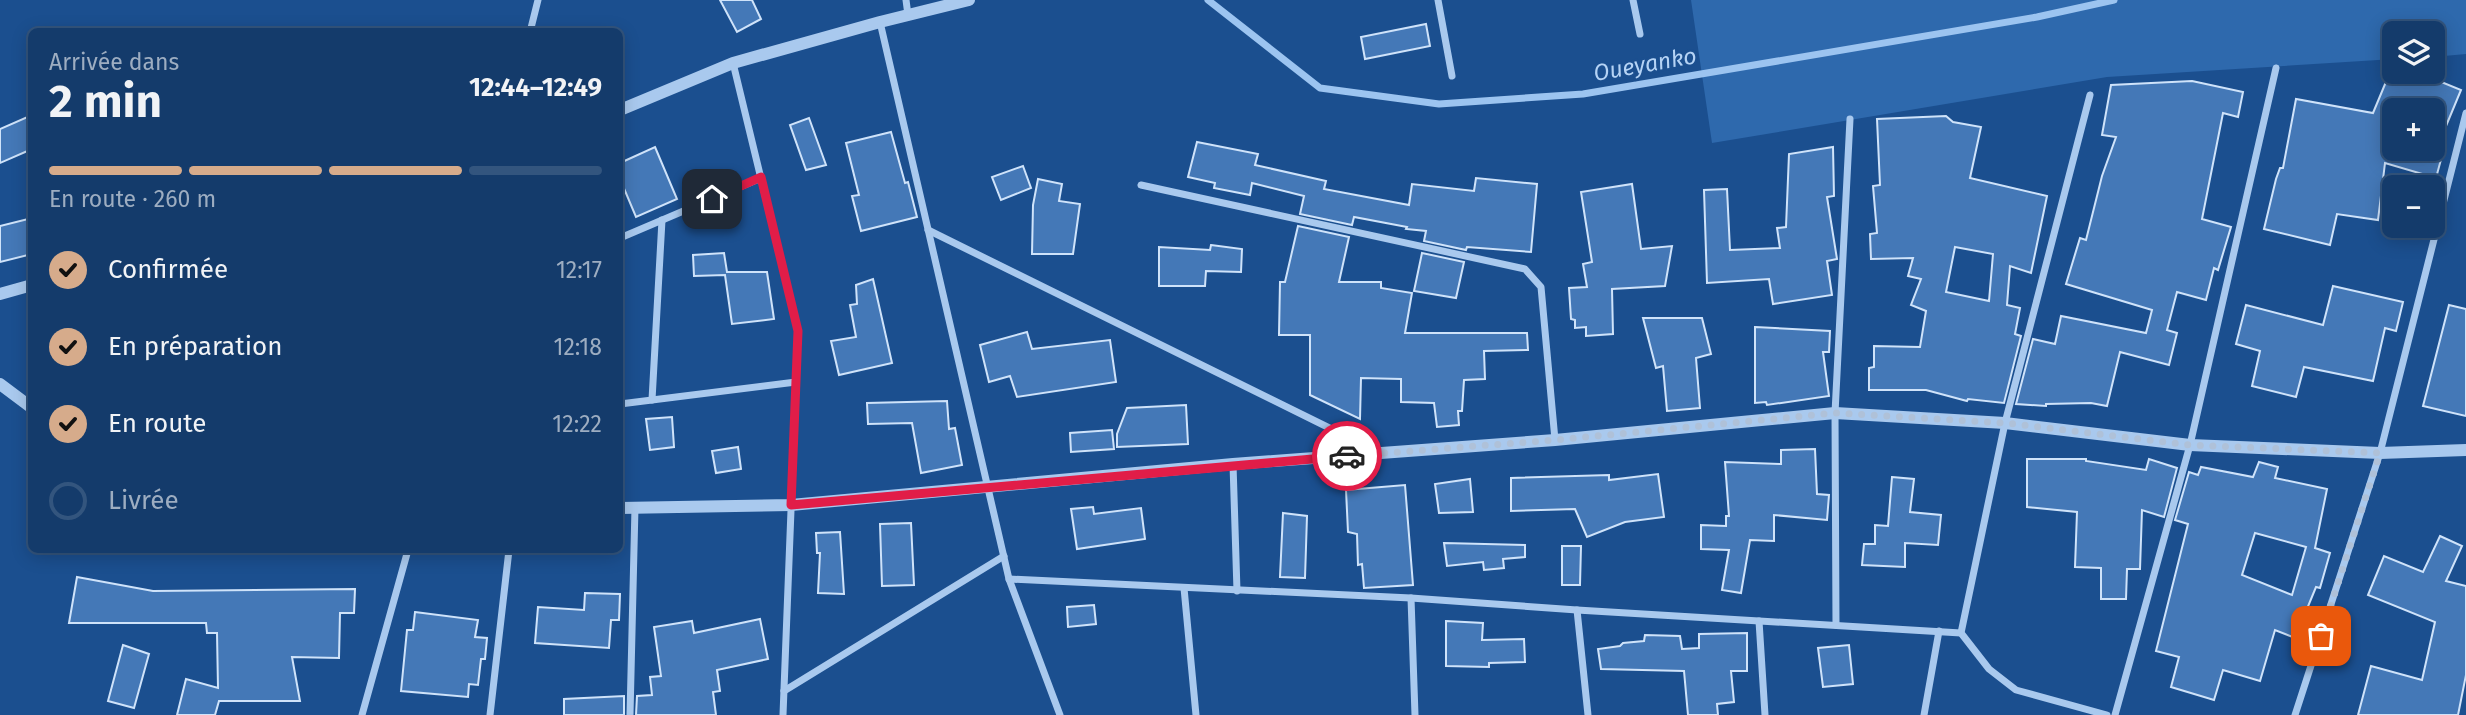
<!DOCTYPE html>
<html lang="fr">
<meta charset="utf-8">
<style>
:root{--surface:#143b6b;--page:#1d4271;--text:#f1f3f6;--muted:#9dadc1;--line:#33557e;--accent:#d6ab8b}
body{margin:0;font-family:"Fira Sans",sans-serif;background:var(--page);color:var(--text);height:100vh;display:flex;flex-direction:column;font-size:26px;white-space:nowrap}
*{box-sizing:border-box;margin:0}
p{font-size:23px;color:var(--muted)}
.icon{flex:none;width:38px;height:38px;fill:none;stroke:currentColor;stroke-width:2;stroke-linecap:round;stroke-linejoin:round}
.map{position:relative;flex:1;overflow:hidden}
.panel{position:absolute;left:28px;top:28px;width:595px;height:525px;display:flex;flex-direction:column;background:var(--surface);border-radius:10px;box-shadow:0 4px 18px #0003,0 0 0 2px var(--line)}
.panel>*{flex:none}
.controls{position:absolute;left:2382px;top:21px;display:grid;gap:14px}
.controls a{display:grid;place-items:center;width:63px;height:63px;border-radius:10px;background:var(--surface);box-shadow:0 4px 18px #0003,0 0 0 2px var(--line);font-size:35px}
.pin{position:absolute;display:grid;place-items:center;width:60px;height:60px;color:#fff;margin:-30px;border-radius:14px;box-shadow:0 4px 10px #0006}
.courier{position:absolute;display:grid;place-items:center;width:70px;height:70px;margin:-35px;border:5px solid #e11d48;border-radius:50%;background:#fff;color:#222;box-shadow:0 2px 9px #0007}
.overview em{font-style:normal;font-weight:700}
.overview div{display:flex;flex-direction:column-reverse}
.overview{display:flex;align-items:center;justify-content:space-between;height:119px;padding:0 21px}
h1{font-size:46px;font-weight:700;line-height:52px}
.bar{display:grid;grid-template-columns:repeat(4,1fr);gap:10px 7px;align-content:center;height:84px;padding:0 21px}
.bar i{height:9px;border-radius:5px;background:var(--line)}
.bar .active{background:var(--accent)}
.bar p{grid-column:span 4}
ol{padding:0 21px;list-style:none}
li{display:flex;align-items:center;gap:21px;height:77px}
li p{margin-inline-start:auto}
li .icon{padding:7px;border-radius:50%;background:var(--accent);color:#111;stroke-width:4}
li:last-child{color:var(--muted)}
li i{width:38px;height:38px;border:4px solid var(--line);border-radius:50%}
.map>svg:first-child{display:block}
.green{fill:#2e69ad}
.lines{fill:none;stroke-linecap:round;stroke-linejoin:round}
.stream{stroke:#9cc4f0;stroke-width:7}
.building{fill:#4478b7;stroke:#cfe3fa;stroke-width:2;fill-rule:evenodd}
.minor{stroke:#a9c9ee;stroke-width:7}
.tertiary{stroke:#a9c9ee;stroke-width:12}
.done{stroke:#afc1d8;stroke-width:7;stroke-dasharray:0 12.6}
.route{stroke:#e11d48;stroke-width:9}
.labels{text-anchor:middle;stroke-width:5;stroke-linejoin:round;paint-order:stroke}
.water-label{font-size:23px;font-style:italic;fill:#b5d3f5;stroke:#1b4f8f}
</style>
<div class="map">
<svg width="2466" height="715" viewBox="0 0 2466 715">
<rect width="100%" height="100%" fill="#1b4f8f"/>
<path class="green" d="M1691,0H2466V54L2433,57L2432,33H2394V59L2107,77L1712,143Z"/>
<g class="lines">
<path class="stream" d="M1208,0L1320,88L1439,104L1583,94L2037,17L2114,0"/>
</g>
<g class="building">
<path d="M720,0H752L761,19L737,32Z"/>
<path d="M1426,24L1430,46L1365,59L1361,37Z"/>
<path d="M2393,65L2394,72H2417L2461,90L2436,150L2443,152L2436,178L2385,163L2378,220L2337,214L2330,245L2264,229L2276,179L2280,168H2283L2296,99L2373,113ZM2394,110H2432V149H2394Z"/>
<path d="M2192,81L2243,92L2238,117L2223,113L2202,219L2231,227L2218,270L2214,268L2206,300L2177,292L2167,330L2177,333L2169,365L2120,352L2107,406L2091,403L2046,404V406L2016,404L2033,339L2055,344L2061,316L2146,333L2152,310L2066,284L2080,238L2086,240L2102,176L2116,137L2102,135L2111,85Z"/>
<path d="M32,115V149L0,163V129Z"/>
<path d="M1946,116L1953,122L1981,127L1970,178L2047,196L2031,273L2010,266L2007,305L2020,308L2015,334L2021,336L2004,403L1968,399L1967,401L1926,390H1869V368L1874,367V346L1920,347L1926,311L1911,305L1921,279L1908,276L1913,258L1871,259L1870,234L1877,233L1873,186L1880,185L1877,119ZM1955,247L1993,254L1989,301L1946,292Z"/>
<path d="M809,118L826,165L806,170L790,125Z"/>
<path d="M891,132L905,183L908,182L917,217L861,231L852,196L859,195L846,143Z"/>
<path d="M1197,142L1258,154L1255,165L1326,181L1324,189L1409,205L1412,184L1474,191L1476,178L1537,184L1531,252L1467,247L1466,250L1424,241L1426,231L1406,229L1407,227L1354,217L1352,225L1300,214L1304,196L1252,183L1250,195L1214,188L1215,183L1188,177Z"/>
<path d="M655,147L677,199L636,217L620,179V163Z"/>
<path d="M1833,147L1834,196L1827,197L1837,259L1827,261L1832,295L1773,304L1769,279L1707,283L1704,190L1727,189L1730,250L1780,248L1777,228L1786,227L1789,154Z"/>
<path d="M1023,166L1031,188L1001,200L992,177Z"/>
<path d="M1038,179L1062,184L1059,201L1080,204L1073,254H1032L1033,205Z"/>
<path d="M1632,184L1641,249L1672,246L1665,286L1612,289L1613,334L1586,336V327L1575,328V320L1571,319L1569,288L1587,287L1583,264L1592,262L1581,192Z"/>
<path d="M32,218V254L0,262V226Z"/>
<path d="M1298,226L1349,237L1339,282H1381V288L1412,293L1405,333H1527L1528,350L1484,351L1485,379L1464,380L1462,411H1458L1459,425L1437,427L1434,403L1401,402V379L1361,378L1360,419L1310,395V335H1279L1280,282H1285Z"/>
<path d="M1211,245L1242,249L1241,272L1206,271L1205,286H1159V247L1210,250Z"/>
<path d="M724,253L727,272H767L774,319L732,324L725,275L694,276L693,255Z"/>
<path d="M1422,253L1464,262L1456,298L1414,291Z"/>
<path d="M873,279L892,363L839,375L831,341L856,337L850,305L857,304L856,285Z"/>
<path d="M2333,286L2403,302L2396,331L2385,328L2373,381L2304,367L2296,397L2252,386L2260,351L2236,344L2246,305L2323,325Z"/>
<path d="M2449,305L2466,309V416L2423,406Z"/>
<path d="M1643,318H1702L1711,354L1696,358L1700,408L1667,411L1663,366L1656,368Z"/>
<path d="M1755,327L1830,331L1829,352H1823L1829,396L1767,405L1766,402L1755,403Z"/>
<path d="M1027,332L1032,349L1110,340L1116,382L1017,397L1010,376L989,382L980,345Z"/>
<path d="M947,401L949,429L955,428L962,465L921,473L912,423L868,424L867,403Z"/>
<path d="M1186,405L1188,444L1117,447V434L1127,408Z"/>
<path d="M672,417L674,447L650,450L646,419Z"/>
<path d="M1112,430L1114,449L1071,452L1070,433Z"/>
<path d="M738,447L741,469L716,473L712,451Z"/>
<path d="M1815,449L1817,494L1829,495L1827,520L1774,515V541L1750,540L1741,593L1722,590L1729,550L1701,549V525L1726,526V516H1729L1725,462L1781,464V450Z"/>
<path d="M2027,459H2086V461L2146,470L2149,459L2177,468L2164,517L2142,510L2140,569H2127L2126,599H2101V568L2075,567L2077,512L2027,507Z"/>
<path d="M2259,462L2278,467L2275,478L2327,489L2315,548L2330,553L2320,588L2316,587L2295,638L2275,630L2260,681L2223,670L2214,700L2171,687L2179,657L2156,651L2188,524L2175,520L2189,472L2198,475L2201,467L2253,477ZM2255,533L2306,547L2292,595L2242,575Z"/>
<path d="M1658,474L1664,517L1625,522L1587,537L1575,509L1511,511V478L1609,475V480Z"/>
<path d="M1892,477L1914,479L1910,512L1941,515L1938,545L1905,543V567L1862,565L1864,544H1875V525L1888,526Z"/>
<path d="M1470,479L1473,512L1439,513L1435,484Z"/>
<path d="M1405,485L1413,585L1364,588L1362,564L1358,565L1357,534L1348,532L1346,490Z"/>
<path d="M1093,507L1094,514L1141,508L1145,539L1077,549L1071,509Z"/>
<path d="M1283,513L1307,516L1305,578L1280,577Z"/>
<path d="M911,523L914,585L882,586L880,524Z"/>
<path d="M840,532L844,594L818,593L820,553H817L816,533Z"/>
<path d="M2440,536L2462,546L2446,581L2466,586V675L2458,715H2358L2371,666L2422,680L2435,622L2368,595L2384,556L2423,572Z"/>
<path d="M1444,543L1525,545V557L1503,559L1504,568L1484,570L1483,562L1447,566Z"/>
<path d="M1562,546H1581L1580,585H1562Z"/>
<path d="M77,577L153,591L355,589L354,613H340L339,658L292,657L300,701H219L215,715H177L186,679L218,688L217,633H207L206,623H69Z"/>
<path d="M585,593L620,594L619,620H611L609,648L535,643L538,607L584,610Z"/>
<path d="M1094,605L1096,624L1068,627L1067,607Z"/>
<path d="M415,612L478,620L475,637L487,638L485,659H481L478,685L469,684L468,697L401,691L407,630H413Z"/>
<path d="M760,619L768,659L717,670L720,691L713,692L716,715H636L637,696L652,695L650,677L661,676L654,627L692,621L694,633Z"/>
<path d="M1446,621L1483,623L1482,640L1524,639L1525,662L1489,663V667L1446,666Z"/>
<path d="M1747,633V671H1731L1734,702L1717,704L1718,715H1688L1684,671L1601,669L1598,649L1620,646L1623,643L1644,641L1645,635L1680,636L1682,649L1699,648V634Z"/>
<path d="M123,645L149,654L134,708L108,701Z"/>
<path d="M1849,645L1853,684L1823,687L1818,648Z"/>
<path d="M624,696V715H564V699Z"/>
</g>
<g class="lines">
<g class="minor">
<path d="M906,0L908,15"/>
<path d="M1438,0L1452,76"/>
<path d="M1633,0L1640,34"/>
<path d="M880,22L1009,579L1060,715"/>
<path d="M530,32L538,0"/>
<path d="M733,63L798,331L783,715"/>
<path d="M2090,95L2005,423L1961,633L1989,669L2016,690L2107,715"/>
<path d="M1141,185L1525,269L1541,287L1555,440"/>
<path d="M928,230L1376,451"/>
<path d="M620,238L761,178"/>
<path d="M652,400L662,220"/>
<path d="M620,404L796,382"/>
<path d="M1233,464L1237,591"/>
<path d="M1009,579L1411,598L1577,610L1961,633"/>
<path d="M1184,588L1196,715"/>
<path d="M1411,598L1415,715"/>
<path d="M1577,610L1588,715"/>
<path d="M1759,621L1765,715"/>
<path d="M1836,625L1835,413L1850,119"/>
<path d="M784,691L1004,556"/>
<path d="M362,715L408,550"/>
<path d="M490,715L509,550"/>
<path d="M630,715L635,507"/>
<path d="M1924,715L1939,631"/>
<path d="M2115,715L2190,445L2276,68"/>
<path d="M2295,715L2380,453L2466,113"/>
</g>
<g class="tertiary">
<path d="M620,110L733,63L880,22L969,0"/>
<path d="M0,294L32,285"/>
<path d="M0,384L32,408"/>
<path d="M620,508L791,505L1233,464L1555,440L1835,413L2005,423L2190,445L2380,453L2466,450"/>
</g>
</g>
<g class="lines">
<path class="done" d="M1347,456L1555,440L1835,413L2006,423L2190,445L2380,453L2321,636"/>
<path class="route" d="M712,199L761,177L798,331L791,505L1347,456"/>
</g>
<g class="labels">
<g class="water-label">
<text transform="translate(1645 64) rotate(-10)" y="8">Oueyanko</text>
</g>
</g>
</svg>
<div class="controls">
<a><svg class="icon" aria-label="layers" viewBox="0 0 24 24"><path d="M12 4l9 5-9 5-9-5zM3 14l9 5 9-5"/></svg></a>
<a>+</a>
<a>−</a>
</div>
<div class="pin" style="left:2321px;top:636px;background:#ea580c"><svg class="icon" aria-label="bag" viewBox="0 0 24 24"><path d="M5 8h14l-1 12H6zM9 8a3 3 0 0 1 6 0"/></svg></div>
<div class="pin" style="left:712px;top:199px;background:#1f2937"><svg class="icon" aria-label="home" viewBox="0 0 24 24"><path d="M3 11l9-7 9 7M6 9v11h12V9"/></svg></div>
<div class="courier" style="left:1347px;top:456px"><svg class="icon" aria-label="car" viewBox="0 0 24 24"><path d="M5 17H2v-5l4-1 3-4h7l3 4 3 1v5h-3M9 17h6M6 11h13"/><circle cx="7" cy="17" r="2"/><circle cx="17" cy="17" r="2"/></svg></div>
<section class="panel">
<div class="overview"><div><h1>2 min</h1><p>Arrivée dans</p></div><em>12:44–12:49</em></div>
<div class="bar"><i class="active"></i><i class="active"></i><i class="active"></i><i></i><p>En route · 260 m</p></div>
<ol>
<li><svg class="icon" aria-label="check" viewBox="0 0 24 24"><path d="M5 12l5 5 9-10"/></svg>Confirmée<p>12:17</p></li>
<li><svg class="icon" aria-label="check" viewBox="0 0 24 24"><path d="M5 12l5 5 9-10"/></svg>En préparation<p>12:18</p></li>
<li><svg class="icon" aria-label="check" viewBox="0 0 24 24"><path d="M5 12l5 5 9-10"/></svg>En route<p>12:22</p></li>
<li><i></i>Livrée</li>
</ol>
</section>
</div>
